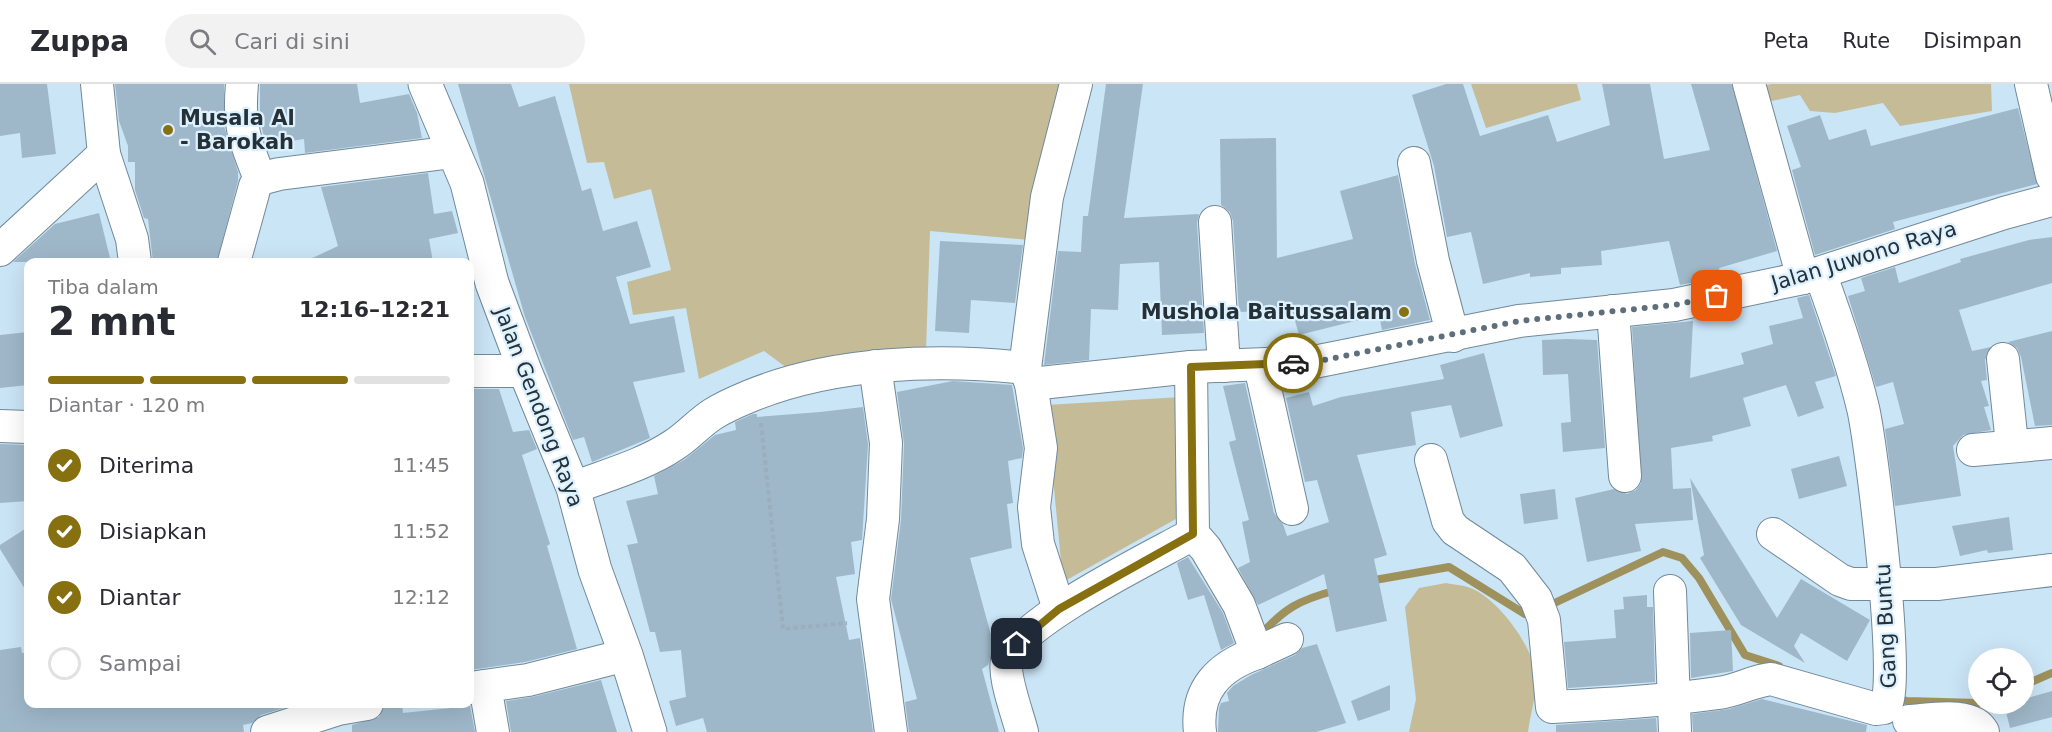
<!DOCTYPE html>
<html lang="id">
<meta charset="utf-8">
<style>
:root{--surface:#fff;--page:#f2f2f3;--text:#2b2b33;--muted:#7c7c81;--line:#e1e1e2;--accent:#867010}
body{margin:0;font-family:"DejaVu Sans",sans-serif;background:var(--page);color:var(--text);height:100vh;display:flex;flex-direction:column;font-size:22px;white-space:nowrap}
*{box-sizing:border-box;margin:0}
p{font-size:20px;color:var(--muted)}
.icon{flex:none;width:33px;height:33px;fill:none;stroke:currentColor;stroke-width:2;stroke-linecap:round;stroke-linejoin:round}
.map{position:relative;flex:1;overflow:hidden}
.side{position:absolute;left:24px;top:174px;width:450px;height:450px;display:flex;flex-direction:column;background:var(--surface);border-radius:12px;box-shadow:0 6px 24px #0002}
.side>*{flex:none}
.fabs{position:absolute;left:1968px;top:564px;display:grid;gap:12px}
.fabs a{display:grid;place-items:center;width:66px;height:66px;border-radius:50%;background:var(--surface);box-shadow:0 6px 24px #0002;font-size:30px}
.pin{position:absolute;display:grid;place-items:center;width:51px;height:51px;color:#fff;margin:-26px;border-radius:12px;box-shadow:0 3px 9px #0006}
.courier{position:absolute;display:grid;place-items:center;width:60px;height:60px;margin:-30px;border:4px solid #867010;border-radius:50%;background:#fff;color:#222;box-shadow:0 2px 8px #0007}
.overview em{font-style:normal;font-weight:600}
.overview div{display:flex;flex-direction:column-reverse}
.overview{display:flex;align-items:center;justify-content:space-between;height:102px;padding:0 24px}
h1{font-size:39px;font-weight:600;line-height:45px}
.bar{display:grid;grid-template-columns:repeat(4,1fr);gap:9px 6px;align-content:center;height:72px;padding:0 24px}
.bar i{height:8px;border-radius:4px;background:var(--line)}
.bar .selected{background:var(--accent)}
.bar p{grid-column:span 4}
ol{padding:0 24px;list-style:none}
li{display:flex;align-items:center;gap:18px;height:66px}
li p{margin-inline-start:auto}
li .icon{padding:6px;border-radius:50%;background:var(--accent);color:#fff;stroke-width:4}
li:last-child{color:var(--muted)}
li i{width:33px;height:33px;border:3px solid var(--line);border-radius:50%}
header{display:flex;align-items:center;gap:36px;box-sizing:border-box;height:84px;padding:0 30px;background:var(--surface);border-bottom:2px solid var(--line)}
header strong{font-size:28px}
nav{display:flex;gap:33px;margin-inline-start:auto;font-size:21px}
.search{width:420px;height:54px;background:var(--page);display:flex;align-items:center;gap:15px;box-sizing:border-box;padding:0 21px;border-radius:33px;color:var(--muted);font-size:22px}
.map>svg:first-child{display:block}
.green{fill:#c5bc97}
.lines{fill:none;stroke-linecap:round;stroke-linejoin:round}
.stream{stroke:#9f915c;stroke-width:8}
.building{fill:#9fb8c9}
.minor-casing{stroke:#718999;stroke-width:34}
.secondary-casing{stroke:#718999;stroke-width:35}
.path{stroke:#99afbd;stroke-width:4;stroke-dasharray:4.5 3;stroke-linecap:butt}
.minor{stroke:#fff;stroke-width:32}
.secondary{stroke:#fff;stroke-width:33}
.done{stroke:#5f6f7a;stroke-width:6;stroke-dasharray:0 10.8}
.route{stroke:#867010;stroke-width:8}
.poi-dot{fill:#867010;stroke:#dcf1ff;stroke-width:2}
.labels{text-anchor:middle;stroke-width:4.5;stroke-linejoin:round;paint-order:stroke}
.poi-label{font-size:21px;font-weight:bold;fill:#263037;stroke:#dcf1ff;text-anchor:start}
.street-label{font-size:21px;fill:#263037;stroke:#dcf1ff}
</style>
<header>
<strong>Zuppa</strong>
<div class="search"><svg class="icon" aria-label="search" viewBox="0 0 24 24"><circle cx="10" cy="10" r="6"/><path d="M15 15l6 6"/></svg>Cari di sini</div>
<nav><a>Peta</a><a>Rute</a><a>Disimpan</a></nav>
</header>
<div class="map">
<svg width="2052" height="648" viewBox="0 0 2052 648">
<rect width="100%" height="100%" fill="#cae5f6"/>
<g class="green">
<path d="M569,0H1060L1029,156L930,147L926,267L787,284L764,267L699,295L686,224L633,231L627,198L671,186L651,105L614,115L604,78L587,79Z"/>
<path d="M1471,0H1577L1581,16L1486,44Z"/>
<path d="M1771,0H1991L1992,27L1900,42L1883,19L1835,29L1810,27L1800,11L1767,18L1764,2Z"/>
<path d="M1182,313L1183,431L1063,498L1046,321Z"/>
<path d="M1446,499C1455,501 1465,501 1473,505C1499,517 1534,563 1536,593C1537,610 1530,631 1528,648H1409L1416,615L1405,523L1419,504Z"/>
</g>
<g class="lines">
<g class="stream">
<path d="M1369,497L1449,483L1525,530L1533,527"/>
<path d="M1546,523L1663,468L1682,474L1699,494L1745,571L1779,582"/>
<path d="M1258,554C1284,524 1299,516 1337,506"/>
<path d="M2024,601L2052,589"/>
<path d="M1893,613L1907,617L1978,619"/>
</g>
</g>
<g class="building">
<path d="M0,0H47L56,70L22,74L20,49L0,52Z"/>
<path d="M115,0H224V42L238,88V97L217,178H153L148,135L144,134L135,106V78H128V62L119,37Z"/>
<path d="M260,0H357L360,19L409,10L417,29L422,54L305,69L304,55L266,61L260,36Z"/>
<path d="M458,0H511L519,23L555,12L582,107L591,104L603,147L637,137L651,183L616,193L630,240L674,232L685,288L633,298L650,354L592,378L584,353L573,356L525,233Z"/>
<path d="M1106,0H1143L1124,134L1199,130L1197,139L1204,249L1162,251L1159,178L1120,180L1118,226L1091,225L1089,276L1044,281L1058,167L1081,168L1083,132H1088Z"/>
<path d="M1446,0H1463L1480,52L1548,31L1557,58L1610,41L1602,0H1650L1664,75L1710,66L1691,0H1732L1777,167L1719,184L1721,193L1680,201L1669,157L1601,167L1602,181L1561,184V190L1530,193V189L1483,200L1471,148L1447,153L1434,82L1412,11Z"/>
<path d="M2018,24L2037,100L1893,138L1895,145L1815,171L1792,86L1801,83L1787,42L1820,31L1829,56L1866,45L1871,62Z"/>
<path d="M1276,54L1277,174L1353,155L1340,107L1398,91L1415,180L1430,236L1382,246L1379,231L1299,251L1292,226L1239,228L1233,137L1230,128L1221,121L1220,55Z"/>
<path d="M428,89L434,130L452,127L458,149L429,155L433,178H304L338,162L321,103Z"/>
<path d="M99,129L111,178H13L55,140Z"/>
<path d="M2052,153V199L1959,226L1972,267L1991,263L1985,276L1987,296L1981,297L1989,322L1984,323L1991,346L1963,351L1953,362L1961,412L1895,422L1885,345L1904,340L1893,298L1876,303L1848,212L1865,207L1861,194L1895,183L1899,199L1961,178L1960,175L2029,156Z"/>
<path d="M940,157L1023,161L1015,219L971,216L969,249L935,247Z"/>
<path d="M1809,211L1836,292L1815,298L1824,324L1798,333L1786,301L1743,314L1751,342L1712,352L1713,357L1671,364L1673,405L1691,404L1693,436L1635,440L1641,467L1587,478L1575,414L1614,405L1627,410L1636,406L1641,399L1632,243L1693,237L1690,294L1744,280L1741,269L1773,260L1769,242L1803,234L1797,214Z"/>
<path d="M2052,247V341L2035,342L2021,273L2017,264L2008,258Z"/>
<path d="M28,248V301L0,304V251Z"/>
<path d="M1567,255L1597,256L1605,364L1563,368L1561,339L1571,338L1568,290L1543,291L1542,256Z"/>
<path d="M1484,269L1503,342L1460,354L1451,321L1411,328L1416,361L1357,371L1387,471L1374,475L1387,537L1336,548L1324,490L1258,521L1238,484L1250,478L1242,438L1249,436L1229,358L1236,356L1223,302L1245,299L1274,429L1283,440L1287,452L1329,438L1317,396L1305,398L1286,314L1309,308L1313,322L1341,313L1444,295L1440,281Z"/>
<path d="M953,297L1012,301L1023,364L1022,374L1008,377L1013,419L1007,420L1012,464L970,474L994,562L988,581L982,585L999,648H909L905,618L917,615L891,515L901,436L904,360L897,308Z"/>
<path d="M470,305H499L513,348L529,346L537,365L522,371L550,460L547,462L577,565L525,578L470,586Z"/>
<path d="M863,323L868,360L862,456L851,458L855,490L836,493L849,556L860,554L873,648H707L703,634L676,642L669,617L686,613L681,566L660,568L655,548H650L627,461L638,459L626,417L658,410L654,392L684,376L715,351L736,346L735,338L753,330H757V333L820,328Z"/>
<path d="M0,360L28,361V417L0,419Z"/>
<path d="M1839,372L1847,402L1799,415L1791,385Z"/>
<path d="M1690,394L1777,534L1801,495L1870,536L1847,577L1801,549L1794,562L1805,579L1741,541L1700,474L1704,471Z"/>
<path d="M1555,405L1558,435L1524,440L1520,410Z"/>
<path d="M2009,433L2013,466L1988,469L1987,466L1960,472L1952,442Z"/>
<path d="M28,443V510L0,465V461Z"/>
<path d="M1188,473L1223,529L1234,559L1221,566L1204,511L1188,516L1177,479Z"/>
<path d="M1647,511V523H1653L1655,598L1568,604L1564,558L1616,554L1614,526L1624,525L1623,513Z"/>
<path d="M1731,546L1733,587L1691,594L1690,549Z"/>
<path d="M1317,560L1346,639L1316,648H1218L1219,624L1221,619L1229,617L1227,609L1233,602L1251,591L1295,571L1302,564Z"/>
<path d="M21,563L22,569L28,568V620H297L261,631L252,639L243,641L244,648H0V566Z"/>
<path d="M601,596L617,648H511L506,617L532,613Z"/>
<path d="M1390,601V626L1358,637L1351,617Z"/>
<path d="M2052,607V633L2010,644L2004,620H2024V615Z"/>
<path d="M1762,615L1867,641L1866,648H1693L1692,630L1729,625Z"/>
<path d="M385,620H402L403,629L470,622L475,648H352V641L379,633Z"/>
<path d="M1656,634L1657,648H1556V641Z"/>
</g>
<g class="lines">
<g class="minor-casing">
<g id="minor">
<path d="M242,0C238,42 245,57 260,95"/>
<path d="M1749,0L1803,194"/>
<path d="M2031,0L2052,92"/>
<path d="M104,70L132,155L135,178"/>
<path d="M1414,79L1433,177L1453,252"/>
<path d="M1215,138L1224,282"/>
<path d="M0,166L104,70L97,0"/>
<path d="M234,178L255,102L260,95L279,90L453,68"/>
<path d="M1613,227L1625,392"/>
<path d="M2003,275L2012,360"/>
<path d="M875,282L886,359L883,435L873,515L891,648"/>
<path d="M1260,282L1292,425"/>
<path d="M1191,283L1193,450"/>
<path d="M470,287H525"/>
<path d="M1031,300L1191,283L1314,278L1519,237L1674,221L1803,194L2004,129L2052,116"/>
<path d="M0,342L28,343"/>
<path d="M1973,366L2052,359"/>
<path d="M1431,376L1448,437L1455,446L1512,484L1536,515L1544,536L1552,623C1608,620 1663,617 1718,609C1737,607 1752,597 1771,595L1876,625L1884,624C1903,613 1871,357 1863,324C1852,278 1836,233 1820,189"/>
<path d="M573,404C607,391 644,381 674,361C688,352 699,339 713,330C724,323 738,317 750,312C833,278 937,274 1025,284"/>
<path d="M1773,450L1840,496L1851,500H1937L2052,486"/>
<path d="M1670,507L1675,648"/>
<path d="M1059,525L1038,460L1034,423L1041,364L1031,300L1025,284L1047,113L1076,0"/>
<path d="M1257,569L1287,555"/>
<path d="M485,602L493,648"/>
<path d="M470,604L528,596L626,571"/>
<path d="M1909,637C1929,636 1972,627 1983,648"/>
<path d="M267,648L338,625L367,620"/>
<path d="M1022,648C1018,631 1001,588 1008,573C1024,535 1154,472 1193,450L1206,465L1239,521L1257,569C1219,582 1195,606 1200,648"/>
</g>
</g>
<g class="secondary-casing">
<path id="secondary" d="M425,0L467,99L492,199L525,287L573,404L595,486L626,571L650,648"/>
</g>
<path class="path" d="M761,339L783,545L847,539"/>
<use href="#minor" class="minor"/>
<use href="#secondary" class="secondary"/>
</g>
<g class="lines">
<path class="done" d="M1293,279L1314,278L1519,237L1674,221L1717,212"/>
<path class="route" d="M1017,560L1059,525L1193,450L1191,283L1293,279"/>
</g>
<g class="poi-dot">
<circle cx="168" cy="46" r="6"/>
<circle cx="1404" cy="228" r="6"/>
</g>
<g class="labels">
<g class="poi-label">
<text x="180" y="41">Musala Al<tspan x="180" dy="24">- Barokah</tspan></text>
<text x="1392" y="235" text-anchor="end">Mushola Baitussalam</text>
</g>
<g class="street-label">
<text transform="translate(1864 172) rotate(-17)" y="7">Jalan Juwono Raya</text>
<text transform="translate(539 323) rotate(69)" y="7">Jalan Gendong Raya</text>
<text transform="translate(1886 542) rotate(-93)" y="7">Gang Buntu</text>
</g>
</g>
</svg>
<div class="fabs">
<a><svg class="icon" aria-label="locate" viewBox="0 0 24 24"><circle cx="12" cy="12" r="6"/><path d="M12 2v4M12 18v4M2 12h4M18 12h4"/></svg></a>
</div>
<div class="pin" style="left:1717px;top:212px;background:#ea580c"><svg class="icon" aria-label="bag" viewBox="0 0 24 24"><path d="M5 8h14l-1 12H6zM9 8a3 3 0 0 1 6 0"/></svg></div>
<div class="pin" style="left:1017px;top:560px;background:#1f2937"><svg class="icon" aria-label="home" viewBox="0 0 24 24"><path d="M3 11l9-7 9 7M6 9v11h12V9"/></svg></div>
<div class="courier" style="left:1293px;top:279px"><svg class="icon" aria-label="car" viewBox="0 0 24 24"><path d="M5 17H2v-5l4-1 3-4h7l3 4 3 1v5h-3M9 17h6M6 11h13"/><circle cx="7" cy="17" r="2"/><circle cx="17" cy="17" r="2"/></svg></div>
<section class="side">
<div class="overview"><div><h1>2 mnt</h1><p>Tiba dalam</p></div><em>12:16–12:21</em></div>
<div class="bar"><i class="selected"></i><i class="selected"></i><i class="selected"></i><i></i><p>Diantar · 120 m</p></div>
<ol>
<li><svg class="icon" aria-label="check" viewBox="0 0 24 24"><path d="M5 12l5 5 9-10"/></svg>Diterima<p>11:45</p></li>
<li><svg class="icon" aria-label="check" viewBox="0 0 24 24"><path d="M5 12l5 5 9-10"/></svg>Disiapkan<p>11:52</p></li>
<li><svg class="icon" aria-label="check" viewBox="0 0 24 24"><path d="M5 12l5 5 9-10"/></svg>Diantar<p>12:12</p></li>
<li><i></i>Sampai</li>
</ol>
</section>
</div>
